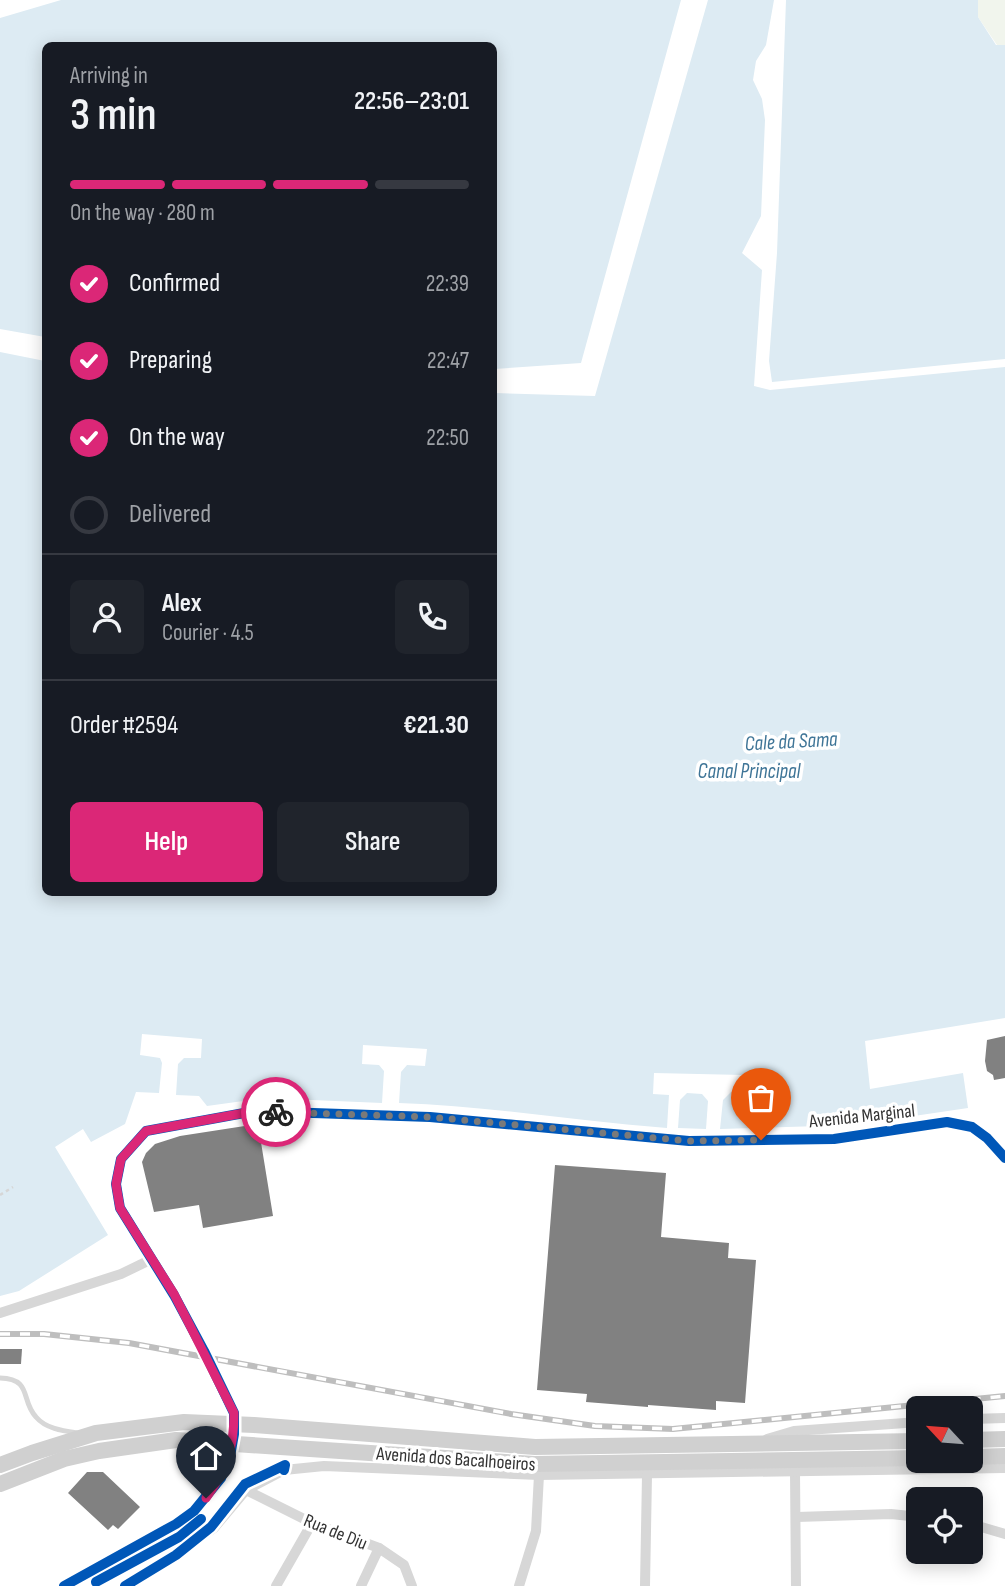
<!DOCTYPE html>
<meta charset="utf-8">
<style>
:root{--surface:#171b24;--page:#20242c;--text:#f1f3f6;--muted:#9ea1a6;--line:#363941;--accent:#db2777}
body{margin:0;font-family:"Sofia Sans Condensed",sans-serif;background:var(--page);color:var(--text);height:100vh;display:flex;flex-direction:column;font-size:26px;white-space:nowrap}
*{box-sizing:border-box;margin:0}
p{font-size:23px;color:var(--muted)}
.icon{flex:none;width:38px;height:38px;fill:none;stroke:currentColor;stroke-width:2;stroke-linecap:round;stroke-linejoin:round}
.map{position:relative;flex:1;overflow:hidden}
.details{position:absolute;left:42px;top:42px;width:455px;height:854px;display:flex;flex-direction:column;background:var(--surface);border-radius:10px;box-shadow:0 4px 18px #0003}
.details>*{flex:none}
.needle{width:46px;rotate:296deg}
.controls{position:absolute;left:906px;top:1396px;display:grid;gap:14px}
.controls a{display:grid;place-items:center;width:77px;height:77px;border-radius:10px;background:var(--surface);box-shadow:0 4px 18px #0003;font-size:35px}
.pin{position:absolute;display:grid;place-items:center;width:60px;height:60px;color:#fff;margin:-72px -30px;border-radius:50% 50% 50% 0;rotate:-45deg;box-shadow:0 0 7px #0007}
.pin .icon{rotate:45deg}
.courier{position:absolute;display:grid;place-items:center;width:70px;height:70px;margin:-35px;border:5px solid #db2777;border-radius:50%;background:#fff;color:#222;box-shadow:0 2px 9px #0007}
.overview em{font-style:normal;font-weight:600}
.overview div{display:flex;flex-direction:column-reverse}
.overview{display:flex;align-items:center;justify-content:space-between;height:119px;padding:0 28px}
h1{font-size:46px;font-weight:600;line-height:52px}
.bar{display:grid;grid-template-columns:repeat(4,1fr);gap:10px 7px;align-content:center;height:84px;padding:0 28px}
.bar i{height:9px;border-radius:5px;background:var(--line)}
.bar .active{background:var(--accent)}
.bar p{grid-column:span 4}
.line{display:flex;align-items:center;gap:18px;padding:0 28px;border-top:2px solid var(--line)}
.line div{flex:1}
.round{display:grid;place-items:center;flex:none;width:74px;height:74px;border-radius:10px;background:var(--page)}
ol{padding:0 28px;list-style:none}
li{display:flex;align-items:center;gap:21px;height:77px}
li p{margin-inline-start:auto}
li .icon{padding:7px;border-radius:50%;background:var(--accent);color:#fff;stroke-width:4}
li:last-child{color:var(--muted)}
li i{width:38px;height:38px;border:4px solid var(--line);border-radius:50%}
.button{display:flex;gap:14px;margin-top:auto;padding:14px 28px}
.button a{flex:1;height:80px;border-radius:10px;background:var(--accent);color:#fff;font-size:28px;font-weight:600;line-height:80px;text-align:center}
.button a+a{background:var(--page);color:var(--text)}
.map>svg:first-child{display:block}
.green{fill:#f1f5ed}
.water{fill:#ddebf3}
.building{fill:#818181}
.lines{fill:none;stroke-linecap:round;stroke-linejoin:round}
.path{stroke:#d6d6d6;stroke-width:2.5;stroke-dasharray:3.5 3.5;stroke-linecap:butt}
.lane{stroke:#d7d7d7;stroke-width:5}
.street{stroke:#d7d7d7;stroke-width:10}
.secondary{stroke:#d0d0d0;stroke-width:16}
.rail-casing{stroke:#bebebe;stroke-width:6}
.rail{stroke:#fff;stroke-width:3.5;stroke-dasharray:10;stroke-linecap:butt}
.street-bridge{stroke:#d7d7d7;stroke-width:10}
.cycleway-casing{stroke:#fff;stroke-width:15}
.cycleway{stroke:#0057b8;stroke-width:10}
.done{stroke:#7a7a7a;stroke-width:7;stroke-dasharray:0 12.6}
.route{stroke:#db2777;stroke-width:9}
.labels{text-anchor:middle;stroke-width:7;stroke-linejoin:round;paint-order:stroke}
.street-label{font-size:19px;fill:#333;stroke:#fff}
.water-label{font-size:21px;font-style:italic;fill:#3f7597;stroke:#fff}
</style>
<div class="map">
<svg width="1005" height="1586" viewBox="0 0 1005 1586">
<rect width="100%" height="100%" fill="#fff"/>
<path class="green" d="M978,0H1005V45H997L978,17Z"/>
<g class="water">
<path d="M61,0H681L581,363L494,369V46H46L45,337L0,329V18Z"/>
<path d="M708,0H774L766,45L756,61L753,80L762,99L765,120L761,216L742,253L762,270L754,386L770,390L1005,367V1018L865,1041L870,1089L963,1073L968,1108L853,1125L720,1129L723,1100L731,1092L742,1093L743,1075L654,1073L653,1094L669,1095L667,1128C577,1121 488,1106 399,1103L401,1072L407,1065L425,1066L427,1049L363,1045L362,1064L379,1065L384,1071L382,1103L265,1098L207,1106L199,1096L176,1095L178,1064L184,1058H201L202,1039L142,1034L140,1055L160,1058L162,1063L159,1093L136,1092L125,1124L91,1142L83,1129L55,1147L108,1235L19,1291L0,1296V352L45,361L46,892H494V393L595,396Z"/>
<path d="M786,0H978V17L996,45H1005V359L772,382L769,361L777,253Z"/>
<path d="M687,1093L702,1094L708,1101L706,1129L678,1128L680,1100Z"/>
</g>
<g class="building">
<path d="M1005,1036V1078L994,1080L993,1075L987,1071L985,1061L987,1040Z"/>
<path d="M258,1124L273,1216L203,1228L199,1205L154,1212L142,1162L146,1153L155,1144L180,1136Z"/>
<path d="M555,1165L666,1173L661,1237L729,1243L728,1258L756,1260L745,1403L716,1401V1410L648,1405V1407L586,1402L587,1394L537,1390Z"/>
<path d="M0,1349H22L21,1364H0Z"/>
<path d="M87,1472H103L140,1507L118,1529L113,1525L108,1530L68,1493Z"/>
</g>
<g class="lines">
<path class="path" d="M0,1195L13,1187"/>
<path class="lane" d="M0,1378C33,1379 20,1400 36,1417C46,1429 64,1431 78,1433"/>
<g class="street">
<path d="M174,1295L120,1208L116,1184L121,1159L146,1131L255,1111L430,1117L689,1141L834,1139L947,1122L972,1127L987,1138L1005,1158"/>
<path d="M0,1313L121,1274L152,1259"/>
<path d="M971,1419L1005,1418"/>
<path d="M767,1439L794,1431L919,1422"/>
<path d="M795,1472L796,1586"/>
<path d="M246,1490L312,1523L379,1548L404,1565L412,1586"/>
<path d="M797,1517L891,1514L919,1517"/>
<path d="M971,1524L1005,1534"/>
<path d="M64,1586L92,1571"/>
<path d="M126,1586L214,1528L246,1490L284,1470L324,1466L539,1475L1005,1468"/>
<path d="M276,1586L312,1523"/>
<path d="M361,1586L379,1548"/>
<path d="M519,1586L536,1531L539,1475"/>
<path d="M645,1586L647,1475"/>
</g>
<g class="secondary">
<path d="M971,1440L1005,1439"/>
<path d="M971,1457L1005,1456"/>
<path d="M0,1465L32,1453L96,1433L184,1422L254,1425L535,1447L919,1441"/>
<path d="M0,1484L64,1459L99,1451L176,1440L534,1464L919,1458"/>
</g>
<g class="rail-casing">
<path id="rail" d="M0,1334H44L129,1343L511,1414L595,1426L673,1429L1005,1396"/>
</g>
<use href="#rail" class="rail"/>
<path class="street-bridge" d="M92,1571C165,1530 233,1510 234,1413L174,1295"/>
<g class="cycleway-casing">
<g id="cycleway">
<path d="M96,1582L179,1537L201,1519"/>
<path d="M64,1586L176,1524L194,1511L221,1478L230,1456L234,1434V1413L204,1351L174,1295L120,1208L116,1184L121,1159L146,1131L255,1111L430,1117L689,1141L834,1139L947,1122L972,1127L987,1138L1005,1158"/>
<path d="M125,1586L176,1555L211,1527L245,1484L285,1465L284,1470"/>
</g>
</g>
<use href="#cycleway" class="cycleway"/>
</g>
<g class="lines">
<path class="done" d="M276,1112L430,1117L689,1141L761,1140"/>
<path class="route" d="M206,1498C227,1469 234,1448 234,1413L174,1294L120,1208L116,1184L121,1159L146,1131L255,1111L276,1112"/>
</g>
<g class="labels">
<g class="street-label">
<text transform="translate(862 1115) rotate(-6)" y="7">Avenida Marginal</text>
<text transform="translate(456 1458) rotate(4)" y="7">Avenida dos Bacalhoeiros</text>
<text transform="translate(336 1531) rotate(22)" y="7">Rua de Diu</text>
</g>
<g class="water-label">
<text transform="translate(791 741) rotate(-3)" y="7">Cale da Sama</text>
<text x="749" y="778">Canal Principal</text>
</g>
</g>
</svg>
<div class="controls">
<a><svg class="needle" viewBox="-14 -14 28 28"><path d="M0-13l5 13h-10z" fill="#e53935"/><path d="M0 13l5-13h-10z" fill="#9ea1a6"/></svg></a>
<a><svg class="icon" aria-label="locate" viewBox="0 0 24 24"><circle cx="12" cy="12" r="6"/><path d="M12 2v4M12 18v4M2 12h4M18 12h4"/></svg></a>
</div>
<div class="pin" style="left:761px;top:1140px;background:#ea580c"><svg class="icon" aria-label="bag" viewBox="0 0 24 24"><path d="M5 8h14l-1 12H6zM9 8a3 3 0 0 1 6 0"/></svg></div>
<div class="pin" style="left:206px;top:1498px;background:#1f2937"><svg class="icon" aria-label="home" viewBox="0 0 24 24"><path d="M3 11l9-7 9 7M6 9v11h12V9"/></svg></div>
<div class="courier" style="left:276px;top:1112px"><svg class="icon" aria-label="bike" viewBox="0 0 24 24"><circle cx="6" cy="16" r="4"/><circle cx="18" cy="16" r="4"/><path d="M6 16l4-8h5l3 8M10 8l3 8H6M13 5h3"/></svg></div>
<section class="details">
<div class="overview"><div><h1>3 min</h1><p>Arriving in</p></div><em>22:56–23:01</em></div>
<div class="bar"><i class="active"></i><i class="active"></i><i class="active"></i><i></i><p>On the way · 280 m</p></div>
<ol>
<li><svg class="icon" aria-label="check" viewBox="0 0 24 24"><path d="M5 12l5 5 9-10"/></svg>Confirmed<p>22:39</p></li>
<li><svg class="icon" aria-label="check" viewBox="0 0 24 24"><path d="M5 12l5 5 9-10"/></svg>Preparing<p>22:47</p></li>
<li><svg class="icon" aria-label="check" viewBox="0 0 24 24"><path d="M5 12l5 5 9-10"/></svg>On the way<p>22:50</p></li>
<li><i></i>Delivered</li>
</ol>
<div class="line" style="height:126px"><a class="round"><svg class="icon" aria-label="person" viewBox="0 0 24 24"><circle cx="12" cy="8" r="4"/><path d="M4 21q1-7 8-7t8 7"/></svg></a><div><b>Alex</b><p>Courier · 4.5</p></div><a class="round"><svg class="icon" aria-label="phone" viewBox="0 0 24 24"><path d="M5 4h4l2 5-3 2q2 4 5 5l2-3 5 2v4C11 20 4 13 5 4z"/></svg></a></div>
<div class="line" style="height:91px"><div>Order #2594</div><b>€21.30</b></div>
<div class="button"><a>Help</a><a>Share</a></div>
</section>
</div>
